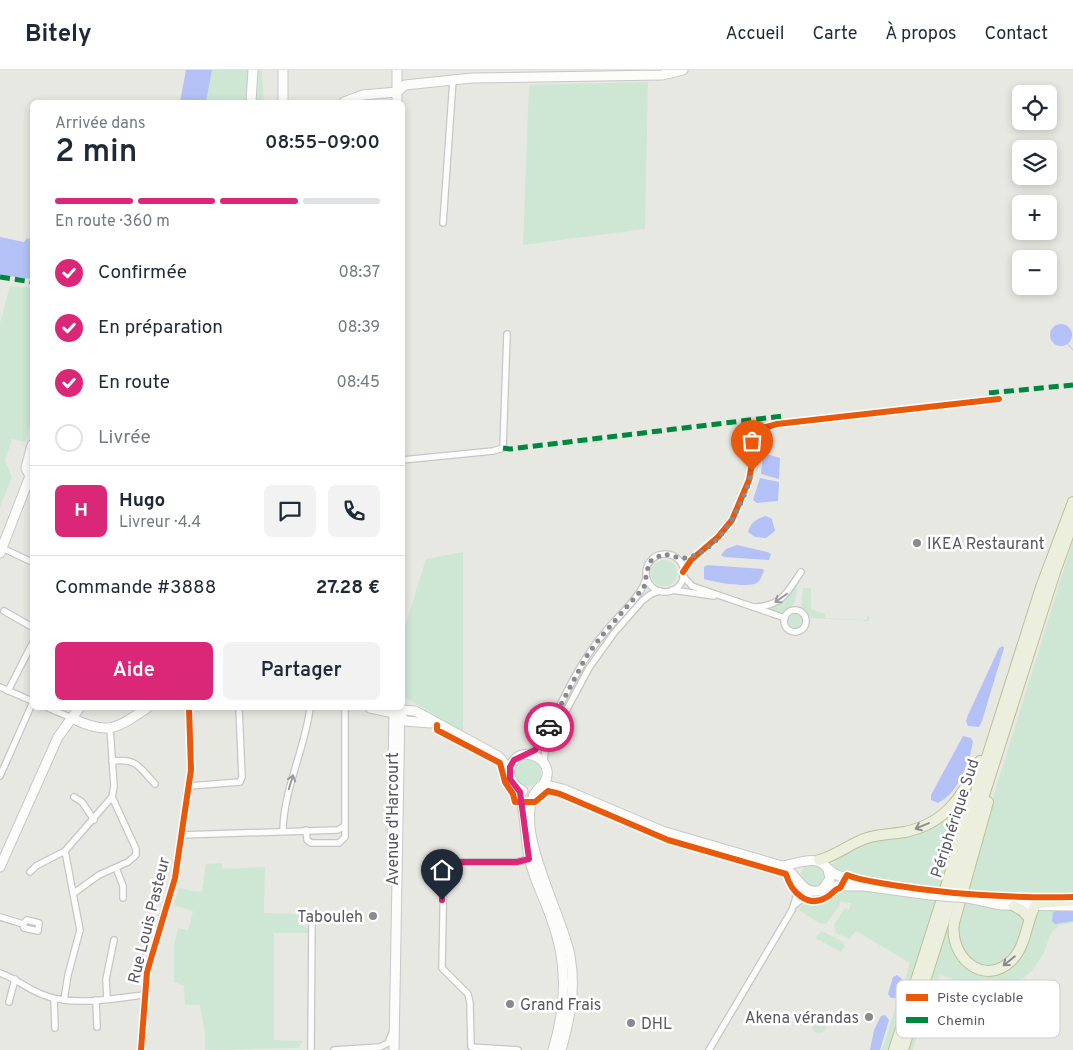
<!DOCTYPE html>
<html lang="fr">
<meta charset="utf-8">
<style>
:root{--surface:#fff;--page:#f2f2f3;--text:#1f2937;--muted:#747a83;--line:#e0e1e3;--accent:#db2777}
body{margin:0;font-family:Overpass,sans-serif;background:var(--page);color:var(--text);height:100vh;display:flex;flex-direction:column;font-size:19px;white-space:nowrap}
*{box-sizing:border-box;margin:0}
p{font-size:16px;color:var(--muted)}
.icon{flex:none;width:28px;height:28px;fill:none;stroke:currentColor;stroke-width:2;stroke-linecap:round;stroke-linejoin:round}
.map{position:relative;flex:1;overflow:hidden}
.side{position:absolute;left:30px;top:30px;width:375px;height:610px;display:flex;flex-direction:column;background:var(--surface);border-radius:8px;box-shadow:0 2px 8px #0003}
.side>*{flex:none}
.fabs{position:absolute;left:1012px;top:15px;display:grid;gap:10px}
.fabs a{display:grid;place-items:center;width:45px;height:45px;border-radius:8px;background:var(--surface);box-shadow:0 2px 8px #0003;font-size:25px}
.pin{position:absolute;display:grid;place-items:center;width:42px;height:42px;color:#fff;margin:-51px -21px;border-radius:50% 50% 50% 0;rotate:-45deg;box-shadow:0 0 5px #0007}
.pin .icon{rotate:45deg}
.courier{position:absolute;display:grid;place-items:center;width:50px;height:50px;margin:-25px;border:4px solid #db2777;border-radius:50%;background:#fff;color:#222;box-shadow:0 1px 6px #0007}
.summary em{font-style:normal;font-weight:600}
.summary div{display:flex;flex-direction:column-reverse}
.summary{display:flex;align-items:center;justify-content:space-between;height:85px;padding:0 25px}
h1{font-size:32px;font-weight:600;line-height:38px}
.bar{display:grid;grid-template-columns:repeat(4,1fr);gap:8px 5px;align-content:center;height:60px;padding:0 25px}
.bar i{height:6px;border-radius:4px;background:var(--line)}
.bar .selected{background:var(--accent)}
.bar p{grid-column:span 4}
.line{display:flex;align-items:center;gap:12px;padding:0 25px;border-top:1px solid var(--line)}
.line div{flex:1}
.round{display:grid;place-items:center;flex:none;width:52px;height:52px;border-radius:8px;background:var(--page)}
ol{padding:0 25px;list-style:none}
li{display:flex;align-items:center;gap:15px;height:55px}
li p{margin-inline-start:auto}
li .icon{padding:5px;border-radius:50%;background:var(--accent);color:#fff;stroke-width:4}
li:last-child{color:var(--muted)}
li i{width:28px;height:28px;border:2px solid var(--line);border-radius:50%}
.primary-button{display:flex;gap:10px;margin-top:auto;padding:10px 25px}
.primary-button a{flex:1;height:58px;border-radius:8px;background:var(--accent);color:#fff;font-size:20px;font-weight:600;line-height:58px;text-align:center}
.primary-button a+a{background:var(--page);color:var(--text)}
header{display:flex;align-items:center;gap:30px;box-sizing:border-box;height:70px;padding:0 25px;background:var(--surface);border-bottom:1px solid var(--line)}
header strong{font-size:24px}
nav{display:flex;gap:28px;margin-inline-start:auto;font-size:18px}
.map>svg:first-child{display:block}
.green{fill:#cee7d4}
.water{fill:#b3c1f6}
.lines{fill:none;stroke-linecap:round;stroke-linejoin:round}
.stream{stroke:#b3c1f6;stroke-width:1}
.street-casing{stroke:#c6c6c6;stroke-width:8}
.secondary-casing{stroke:#c7c7c8;stroke-width:11}
.highway-casing{stroke:#bdc090;stroke-width:12}
.street{stroke:#fcfcfb;stroke-width:5.5}
.secondary{stroke:#fcfcfb;stroke-width:9}
.highway{stroke:#eceede;stroke-width:10}
.secondary-bridge-casing{stroke:#c7c7c8;stroke-width:11;stroke-linecap:butt}
.secondary-bridge{stroke:#fcfcfb;stroke-width:9}
.quiet{stroke:#00873e;stroke-width:5;stroke-dasharray:10 5;stroke-linecap:butt}
.cycleway-casing{stroke:#fff;stroke-width:9}
.cycleway{stroke:#e8590c;stroke-width:6}
.oneway{stroke:#9a9a9f}
.oneway2{stroke:#8c8c8d}
.done{stroke:#8a8a8e;stroke-width:5;stroke-dasharray:0 9}
.route{stroke:#db2777;stroke-width:6}
.poi-dot{fill:#8a8a8e;stroke:#fff;stroke-width:2}
.labels{text-anchor:middle;stroke-width:5;stroke-linejoin:round;paint-order:stroke}
.poi-label{font-size:16px;fill:#585861;stroke:#fff;text-anchor:start}
.street-label{font-size:16px;fill:#585861;stroke:#fff}
.key{fill:#fff;stroke:#cdcdd0;stroke-width:1}
.key-label{font-size:14px;fill:#585861}
</style>
<header>
<strong>Bitely</strong>
<nav><a>Accueil</a><a>Carte</a><a>À propos</a><a>Contact</a></nav>
</header>
<div class="map">
<svg width="1073" height="980" viewBox="0 0 1073 980">
<rect width="100%" height="100%" fill="#e8e8e2"/>
<g class="green">
<path d="M212,0H262L264,32H206Z"/>
<path d="M648,12L645,159L523,175L529,15Z"/>
<path d="M10,216L32,218V347L25,372L12,369L5,391L12,407L0,437V253Z"/>
<path d="M1073,470V825L966,823L995,721Z"/>
<path d="M463,482V662L404,627L402,566L426,489Z"/>
<circle cx="664" cy="503" r="13"/>
<path d="M797,515C797,529 795,537 782,543L769,539L770,536L786,528Z"/>
<path d="M803,518H811V539L825,544V548L867,550V546L870,547L869,551L809,548L801,537Z"/>
<circle cx="795" cy="551" r="7"/>
<circle cx="528" cy="703" r="13"/>
<path d="M975,707L940,821L864,809L834,799L832,794L859,774L926,757Z"/>
<circle cx="813" cy="805" r="12"/>
<path d="M222,793V799L265,797L264,843L298,844L297,849L309,860V863H274V970L303,971L298,978L205,980V964L200,935H185L184,916L174,912V875L178,858L188,860L193,841L174,835L179,818L197,822L202,821L206,794Z"/>
<path d="M842,817L937,830L889,980H882L910,893L856,861L849,869L836,863L834,855L845,838L849,840L851,833L840,832V835L826,854L819,853L799,840L804,832H822Z"/>
<path d="M954,832C949,861 943,877 968,898H1009L1033,845L1040,839L1073,837V853C1067,854 1060,854 1055,859C1049,864 1048,873 1045,880C1035,903 1014,921 988,920C971,919 957,909 940,905L936,912L933,910L913,980H908Z"/>
<path d="M967,832L1010,838L1017,841L1025,851L1017,879L1002,894L990,898L978,896L957,875V850L962,833Z"/>
<path d="M822,861L843,872L845,876L841,882L815,868Z"/>
<circle cx="819" cy="956" r="7"/>
</g>
<g class="water">
<path d="M186,0H212L206,32H180Z"/>
<path d="M0,167L24,172L26,169L32,168V209L0,205Z"/>
<circle cx="1061" cy="265" r="11"/>
<path d="M763,383L780,388L779,409L761,404Z"/>
<path d="M760,408L779,412L778,431L757,433L753,430Z"/>
<path d="M766,446L772,449L775,461L766,468L755,467L748,462C750,453 757,448 766,446Z"/>
<path d="M737,475L767,482L771,484L769,490L724,487L721,485L726,479Z"/>
<path d="M707,495L763,499L764,501C762,504 761,510 758,512C751,519 713,512 704,509V497Z"/>
<path d="M1003,576L1004,578L982,651L979,657L968,656L966,651L968,645L999,578Z"/>
<path d="M963,666L971,668L973,672C969,694 959,722 938,733L931,730V725Z"/>
<path d="M1057,840H1073V851L1055,854L1052,851L1053,843Z"/>
<path d="M897,905L902,909L896,928H891L888,924L893,907Z"/>
<path d="M885,945L889,950L880,980H870L874,960L881,946Z"/>
</g>
<g class="lines">
<path class="stream" d="M1067,273L1073,280"/>
<g class="street-casing">
<g id="street">
<path d="M443,153L453,10"/>
<path d="M402,390L493,381L503,378L507,264"/>
<path d="M2,478L32,492"/>
<circle cx="665" cy="503" r="19"/>
<path d="M683,502L691,490L718,467L732,450L749,410L757,365L763,358L777,354L999,329"/>
<path d="M683,506L692,516L785,548"/>
<path d="M672,520L714,526"/>
<path d="M754,537C783,536 787,522 801,502"/>
<circle cx="795" cy="551" r="11"/>
<path d="M4,541L32,557"/>
<path d="M0,617L32,631"/>
<path d="M8,621L32,574"/>
<path d="M48,638L72,648"/>
<path d="M528,684L539,676C560,638 576,596 605,562C616,548 645,523 646,507"/>
<path d="M112,691C137,688 139,697 155,714"/>
<path d="M544,693L545,680L589,598L614,563L642,531L651,524L660,521"/>
<path d="M0,706L32,634"/>
<path d="M189,716L240,712L242,707L239,638"/>
<path d="M74,727L82,732L94,750"/>
<path d="M283,760C284,718 305,679 310,638"/>
<path d="M306,760L307,770L311,773H339L345,767V638"/>
<path d="M181,765L338,760L344,756"/>
<path d="M116,798L123,816V828"/>
<path d="M30,802L36,796L65,781"/>
<path d="M74,823L99,805L128,792L136,785V779L112,727"/>
<path d="M796,834L806,825L813,822"/>
<path d="M302,846H312L311,980"/>
<path d="M0,847L23,854L24,858L38,861L39,853L27,850L23,854"/>
<path d="M0,903C15,908 26,918 41,924C71,937 112,929 143,925"/>
<path d="M54,929L55,958"/>
<path d="M107,929L106,909L114,870"/>
<path d="M64,930L68,905L80,860L65,781L112,727L114,716L110,658"/>
<path d="M96,930L97,957"/>
<path d="M9,932L15,909"/>
<path d="M141,980L147,902L175,808L191,700L189,638"/>
<path d="M334,980L380,977L388,973L392,963"/>
<path d="M518,980L471,977L470,933L468,924L442,898L444,792H517L529,789"/>
<path d="M709,980L792,840L800,815"/>
</g>
</g>
<g class="secondary-casing">
<g id="secondary">
<path d="M283,0V32"/>
<path d="M397,0V32"/>
<path d="M397,22L405,15L472,8L662,5L683,0"/>
<path d="M251,32L253,0"/>
<path d="M344,32L363,25L397,22"/>
<path d="M0,483L30,406L26,398L32,375"/>
<path d="M370,638L399,644"/>
<path d="M399,644L404,640L415,641L498,686C511,696 507,714 523,721"/>
<path d="M399,644L405,651L430,653"/>
<path d="M72,648C107,666 118,658 147,638"/>
<path d="M509,703C516,663 568,696 538,719"/>
<path d="M540,717L551,716L563,719L662,761L782,796C798,803 801,827 822,820L830,809L828,799C817,783 798,794 782,796"/>
<path d="M518,719C525,733 525,769 529,787C533,808 543,825 550,845C568,891 567,933 553,980"/>
<path d="M537,720C510,755 563,845 570,886C576,918 570,949 561,980"/>
<path d="M392,780L394,638"/>
<path d="M0,797L58,667L79,638"/>
<path d="M828,799L835,804L855,812"/>
<path d="M826,816H864L930,825"/>
<path d="M968,828L1001,835L1073,836"/>
<path d="M991,829H1048"/>
<path d="M394,980L400,638"/>
</g>
</g>
<g class="highway-casing">
<g id="highway">
<path d="M988,732L954,853C949,887 984,918 1012,890C1026,876 1026,853 1035,836L1039,833L1073,830"/>
<path d="M819,790C837,786 850,773 867,768C879,764 893,764 905,762C947,753 962,726 980,691"/>
<path d="M1014,836L1023,841L1029,848"/>
<path d="M894,980L1041,517L1073,432"/>
<path d="M903,980L1055,502L1073,452"/>
</g>
</g>
<use href="#street" class="street"/>
<use href="#secondary" class="secondary"/>
<use href="#highway" class="highway"/>
<g class="secondary-bridge-casing">
<path id="secondary-bridge" d="M930,825L968,828"/>
</g>
<use href="#secondary-bridge" class="secondary-bridge"/>
<g class="quiet">
<path d="M0,207L32,212"/>
<path d="M989,323L1073,315"/>
<path d="M503,378L510,379L783,346"/>
</g>
<g class="cycleway-casing">
<g id="cycleway">
<path d="M683,502L691,490L718,467L732,450L749,410L757,365L763,358L777,354L999,329"/>
<path d="M437,655V660L500,693L505,712L513,724L515,732H535L548,721L560,724L668,770L786,804C791,822 808,839 827,827C833,824 834,819 840,818L847,805C861,811 877,812 892,815C952,825 1012,828 1073,827"/>
<path d="M141,980L147,902L175,808L191,700L189,638"/>
</g>
</g>
<use href="#cycleway" class="cycleway"/>
</g>
<defs><path id="oneway-shaft" d="M-6 0H5M1.5-3L5.5 0L1.5 3" fill="none" stroke-width="1.6" stroke-linecap="round" stroke-linejoin="round" transform="scale(1.25)"/></defs>
<g class="oneway">
<use href="#oneway-shaft" transform="translate(781 528) rotate(145)"/>
<use href="#oneway-shaft" transform="translate(291 712) rotate(-73)"/>
</g>
<g class="oneway2">
<use href="#oneway-shaft" transform="translate(922 756) rotate(157)"/>
<use href="#oneway-shaft" transform="translate(1009 891) rotate(141)"/>
</g>
<g class="lines">
<path class="done" d="M549,657L586,587L600,568L644,517L649,492L663,484C671,485 678,489 686,488C721,481 745,432 752,401"/>
<path class="route" d="M442,830L444,792H517L529,789L520,722L510,709V697L514,690L535,680L549,657"/>
</g>
<g class="poi-dot">
<circle cx="917" cy="473" r="5"/>
<circle cx="373" cy="846" r="5"/>
<circle cx="510" cy="934" r="5"/>
<circle cx="869" cy="947" r="5"/>
<circle cx="631" cy="953" r="5"/>
</g>
<g class="labels">
<g class="poi-label">
<text x="927" y="479">IKEA Restaurant</text>
<text x="363" y="852" text-anchor="end">Tabouleh</text>
<text x="520" y="940">Grand Frais</text>
<text x="859" y="953" text-anchor="end">Akena vérandas</text>
<text x="641" y="959">DHL</text>
</g>
<g class="street-label">
<text transform="translate(954 748) rotate(-72)" y="6">Périphérique Sud</text>
<text transform="translate(392 749) rotate(-90)" y="6">Avenue d'Harcourt</text>
<text transform="translate(148 850) rotate(-76)" y="6">Rue Louis Pasteur</text>
</g>
</g>
<rect x="896" y="910" width="164" height="58" rx="8" class="key"/>
<rect x="906" y="924" width="22" height="7" fill="#e8590c"/>
<rect x="906" y="947" width="22" height="6" fill="#00873e"/>
<g class="key-label">
<text x="937" y="932">Piste cyclable</text>
<text x="937" y="955">Chemin</text>
</g>
</svg>
<div class="fabs">
<a><svg class="icon" aria-label="locate" viewBox="0 0 24 24"><circle cx="12" cy="12" r="6"/><path d="M12 2v4M12 18v4M2 12h4M18 12h4"/></svg></a>
<a><svg class="icon" aria-label="layers" viewBox="0 0 24 24"><path d="M12 4l9 5-9 5-9-5zM3 14l9 5 9-5"/></svg></a>
<a>+</a>
<a>−</a>
</div>
<div class="pin" style="left:752px;top:401px;background:#ea580c"><svg class="icon" aria-label="bag" viewBox="0 0 24 24"><path d="M5 8h14l-1 12H6zM9 8a3 3 0 0 1 6 0"/></svg></div>
<div class="pin" style="left:442px;top:830px;background:#1f2937"><svg class="icon" aria-label="home" viewBox="0 0 24 24"><path d="M3 11l9-7 9 7M6 9v11h12V9"/></svg></div>
<div class="courier" style="left:549px;top:657px"><svg class="icon" aria-label="car" viewBox="0 0 24 24"><path d="M5 17H2v-5l4-1 3-4h7l3 4 3 1v5h-3M9 17h6M6 11h13"/><circle cx="7" cy="17" r="2"/><circle cx="17" cy="17" r="2"/></svg></div>
<section class="side">
<div class="summary"><div><h1>2 min</h1><p>Arrivée dans</p></div><em>08:55–09:00</em></div>
<div class="bar"><i class="selected"></i><i class="selected"></i><i class="selected"></i><i></i><p>En route · 360 m</p></div>
<ol>
<li><svg class="icon" aria-label="check" viewBox="0 0 24 24"><path d="M5 12l5 5 9-10"/></svg>Confirmée<p>08:37</p></li>
<li><svg class="icon" aria-label="check" viewBox="0 0 24 24"><path d="M5 12l5 5 9-10"/></svg>En préparation<p>08:39</p></li>
<li><svg class="icon" aria-label="check" viewBox="0 0 24 24"><path d="M5 12l5 5 9-10"/></svg>En route<p>08:45</p></li>
<li><i></i>Livrée</li>
</ol>
<div class="line" style="height:90px"><b class="round" style="background:var(--accent);color:#fff">H</b><div><b>Hugo</b><p>Livreur · 4.4</p></div><a class="round"><svg class="icon" aria-label="chat" viewBox="0 0 24 24"><path d="M4 5h16v11H9l-5 4z"/></svg></a><a class="round"><svg class="icon" aria-label="phone" viewBox="0 0 24 24"><path d="M5 4h4l2 5-3 2q2 4 5 5l2-3 5 2v4C11 20 4 13 5 4z"/></svg></a></div>
<div class="line" style="height:65px"><div>Commande #3888</div><b>27.28 €</b></div>
<div class="primary-button"><a>Aide</a><a>Partager</a></div>
</section>
</div>
